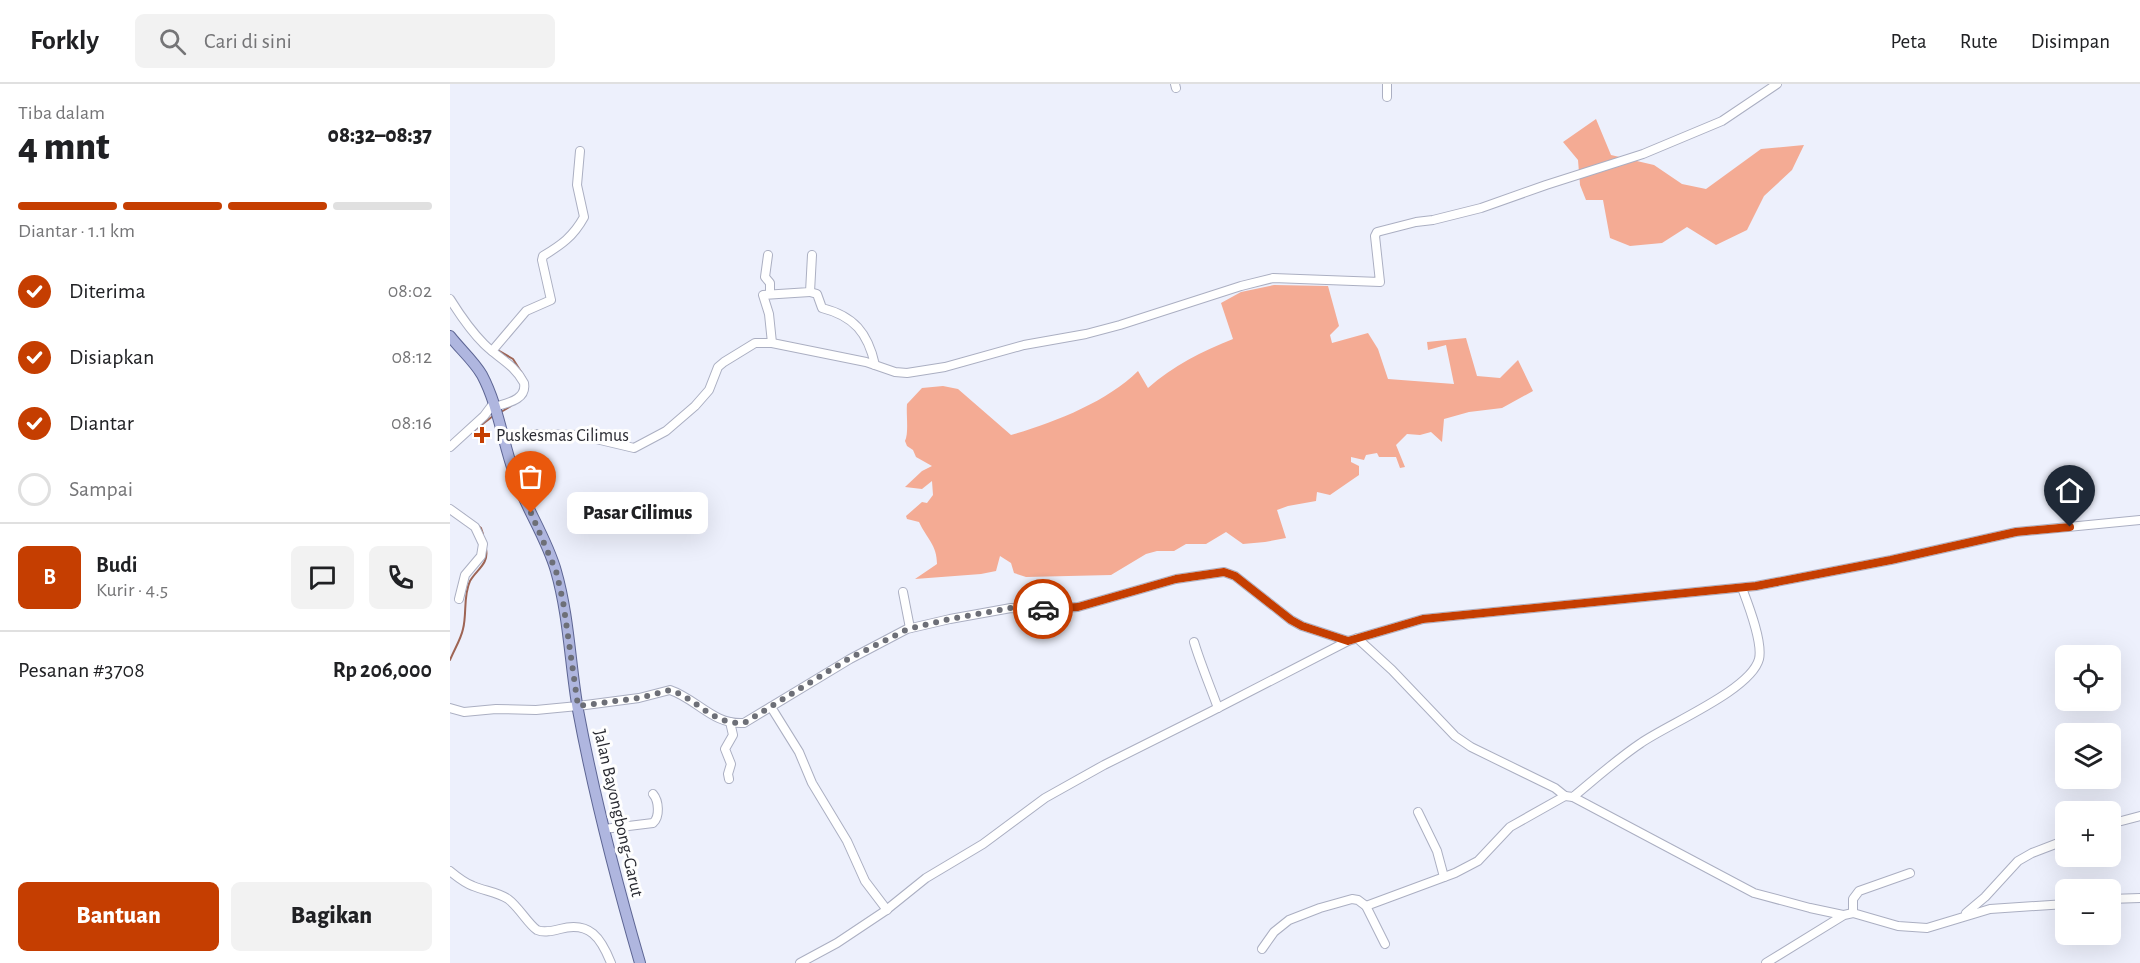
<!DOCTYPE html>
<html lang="id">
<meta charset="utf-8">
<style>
:root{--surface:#fff;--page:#f2f2f2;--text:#202124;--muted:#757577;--line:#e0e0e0;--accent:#c53e01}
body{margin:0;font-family:"Alegreya Sans",sans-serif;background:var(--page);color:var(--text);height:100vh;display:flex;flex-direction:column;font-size:22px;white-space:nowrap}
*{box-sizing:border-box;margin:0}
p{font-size:20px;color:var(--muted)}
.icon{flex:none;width:33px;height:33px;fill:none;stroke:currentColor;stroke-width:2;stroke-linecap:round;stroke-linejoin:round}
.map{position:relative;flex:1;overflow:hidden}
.sheet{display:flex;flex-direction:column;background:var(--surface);width:450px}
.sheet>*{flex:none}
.buttons{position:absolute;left:1605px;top:561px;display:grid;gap:12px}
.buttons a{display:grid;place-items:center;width:66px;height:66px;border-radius:9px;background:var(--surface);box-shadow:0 6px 24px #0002;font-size:30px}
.pin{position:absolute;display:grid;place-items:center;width:51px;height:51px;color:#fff;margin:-62px -26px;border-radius:50% 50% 50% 0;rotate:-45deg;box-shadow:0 0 6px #0007}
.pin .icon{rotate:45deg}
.courier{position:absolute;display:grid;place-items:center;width:60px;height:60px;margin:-30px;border:4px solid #c53e01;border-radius:50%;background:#fff;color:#222;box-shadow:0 2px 8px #0007}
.bubble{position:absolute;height:42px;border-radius:9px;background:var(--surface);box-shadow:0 6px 24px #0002;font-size:20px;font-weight:800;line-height:42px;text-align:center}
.headline em{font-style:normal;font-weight:800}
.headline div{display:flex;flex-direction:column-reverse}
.headline{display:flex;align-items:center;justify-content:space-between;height:102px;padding:0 18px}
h1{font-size:39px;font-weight:800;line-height:45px}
.bar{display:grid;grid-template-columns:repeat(4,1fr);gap:9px 6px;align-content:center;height:72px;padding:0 18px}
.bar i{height:8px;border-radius:4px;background:var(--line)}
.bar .current{background:var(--accent)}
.bar p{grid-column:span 4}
.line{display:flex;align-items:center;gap:15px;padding:0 18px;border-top:2px solid var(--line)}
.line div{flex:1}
.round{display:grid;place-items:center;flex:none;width:63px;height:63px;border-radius:9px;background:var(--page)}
ol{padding:0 18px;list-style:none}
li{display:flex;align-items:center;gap:18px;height:66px}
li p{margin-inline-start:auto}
li .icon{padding:6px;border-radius:50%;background:var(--accent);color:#fff;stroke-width:4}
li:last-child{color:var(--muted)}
li i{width:33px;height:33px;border:3px solid var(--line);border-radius:50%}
.button{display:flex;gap:12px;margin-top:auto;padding:12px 18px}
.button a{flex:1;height:69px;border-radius:9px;background:var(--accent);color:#fff;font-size:24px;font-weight:800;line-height:69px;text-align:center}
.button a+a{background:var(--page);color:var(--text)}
header{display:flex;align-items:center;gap:36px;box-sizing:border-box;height:84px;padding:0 30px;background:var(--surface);border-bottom:2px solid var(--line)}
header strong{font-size:28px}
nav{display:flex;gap:33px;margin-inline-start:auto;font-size:21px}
.search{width:420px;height:54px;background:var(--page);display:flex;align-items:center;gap:15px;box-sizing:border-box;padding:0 21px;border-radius:9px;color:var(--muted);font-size:22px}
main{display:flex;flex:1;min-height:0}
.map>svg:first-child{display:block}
.green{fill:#f4ab94}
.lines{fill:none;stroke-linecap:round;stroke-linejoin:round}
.stream{stroke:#9e6454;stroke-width:2}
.minor-casing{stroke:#abafc2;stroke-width:10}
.major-casing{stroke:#5d6593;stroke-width:12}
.minor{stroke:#fff;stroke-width:8}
.major{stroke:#afb6df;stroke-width:10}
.done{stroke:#6d6f77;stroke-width:6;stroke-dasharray:0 10.8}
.route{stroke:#c53e01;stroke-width:8}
.poi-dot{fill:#c53e01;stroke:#fefefe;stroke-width:2}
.labels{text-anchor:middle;stroke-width:6;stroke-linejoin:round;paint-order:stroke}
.poi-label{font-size:18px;fill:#282930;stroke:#fefefe;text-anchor:start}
.street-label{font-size:18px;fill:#282930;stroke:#fefefe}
</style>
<header>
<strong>Forkly</strong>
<div class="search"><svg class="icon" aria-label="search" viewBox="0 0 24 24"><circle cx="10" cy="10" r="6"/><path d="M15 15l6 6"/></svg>Cari di sini</div>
<nav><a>Peta</a><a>Rute</a><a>Disimpan</a></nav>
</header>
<main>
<section class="sheet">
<div class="headline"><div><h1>4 mnt</h1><p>Tiba dalam</p></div><em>08:32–08:37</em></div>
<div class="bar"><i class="current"></i><i class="current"></i><i class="current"></i><i></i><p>Diantar · 1.1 km</p></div>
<ol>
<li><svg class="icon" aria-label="check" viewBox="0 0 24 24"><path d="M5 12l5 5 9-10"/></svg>Diterima<p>08:02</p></li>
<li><svg class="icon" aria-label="check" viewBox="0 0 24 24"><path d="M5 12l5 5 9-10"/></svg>Disiapkan<p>08:12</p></li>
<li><svg class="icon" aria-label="check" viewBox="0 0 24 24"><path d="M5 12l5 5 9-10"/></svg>Diantar<p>08:16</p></li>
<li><i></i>Sampai</li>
</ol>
<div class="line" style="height:108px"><b class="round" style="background:var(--accent);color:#fff">B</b><div><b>Budi</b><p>Kurir · 4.5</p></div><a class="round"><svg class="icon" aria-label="chat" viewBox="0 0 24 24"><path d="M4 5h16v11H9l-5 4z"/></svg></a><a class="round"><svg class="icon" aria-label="phone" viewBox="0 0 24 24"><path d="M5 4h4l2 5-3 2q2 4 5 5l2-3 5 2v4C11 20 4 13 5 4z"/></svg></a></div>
<div class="line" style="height:78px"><div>Pesanan #3708</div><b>Rp 206,000</b></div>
<div class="button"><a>Bantuan</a><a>Bagikan</a></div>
</section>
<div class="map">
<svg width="1690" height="879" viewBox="0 0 1690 879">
<rect width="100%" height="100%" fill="#edf0fc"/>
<g class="green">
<path d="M1146,35L1161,71L1204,81L1232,100L1256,105L1311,65L1354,61L1342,86L1314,112L1297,146L1266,161L1237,143L1212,159L1180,162L1160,154L1153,116H1136L1130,101L1128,76L1113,58Z"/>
<path d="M824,201L878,202L889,242L880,251L882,259L918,249L928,265L938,295L1004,300L996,261L978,266L977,258L1016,254L1027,292L1050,294L1068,276L1083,307L1052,324L1019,328L994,335L992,358L981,348L970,351L957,350L946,361L955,383L950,384L946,373H929L927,369L916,371L914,376L901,373V378L909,382V391L880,411L867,408L866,417L838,422L827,426L836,454L815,458L793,460L776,448L756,460H736L724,467H707L696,470L661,491L576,493L564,489L561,479L550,472L546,487L531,490L465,495L487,480C487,461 477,455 469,438L457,435L456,432L472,418L477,419L483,411L482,397L472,405L455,403L472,387L482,382L466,373L463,366L457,362L455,357C459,349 456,330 457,320L472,304L493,302L508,305L561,351C603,339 657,318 688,287L698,304C723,282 752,267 783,255L771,219L791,208Z"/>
</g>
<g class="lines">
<g class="stream">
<path d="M46,265L63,275L75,294"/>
<path d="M51,328L61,322"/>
<path d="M21,349L43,332"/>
<path d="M13,430L31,444L33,450"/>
<path d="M0,576C4,566 11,555 13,545C17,530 13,512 20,497C27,485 39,480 36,465"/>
</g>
<g class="minor-casing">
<g id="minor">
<path d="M725,0L726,4"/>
<path d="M937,0V13"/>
<path d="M318,171L315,193L320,199V210"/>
<path d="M360,208L367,210L372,224C404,232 418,249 425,281"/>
<path d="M0,215C10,231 20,246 34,260C48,274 64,280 74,299C77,316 57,319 44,323"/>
<path d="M322,259L319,230L313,211L360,208L362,171"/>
<path d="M42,267L76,227L101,216L92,176L93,172C111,161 123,153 134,133L127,101L130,67"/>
<path d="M53,353L82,350L129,351L184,364L216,347L245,322L259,306L268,283L274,278L305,259H322L416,278L445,288L457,289L495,283L574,261L636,250L670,241L791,202L823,194L930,198L925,152L927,148L966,138L983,136L1031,124L1096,101L1193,70L1272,37L1327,0"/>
<path d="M0,363L34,332L43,320"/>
<path d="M0,425L25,443L33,460L31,472L15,491L9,515"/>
<path d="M453,508L460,544"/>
<path d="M907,554L942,586L1005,652L1021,663L1105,704L1115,712L1123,713C1145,695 1167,675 1191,659C1218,640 1301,606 1309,575C1313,558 1298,520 1292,504"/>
<path d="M744,558C751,581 760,602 768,624"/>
<path d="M321,623L349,668L362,699L397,757L415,797L437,826"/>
<path d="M0,624L14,628L46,625L86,626L128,622L189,614L220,606C247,615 263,641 294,639L400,575L457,545L500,535L561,524L602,525L628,523L726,495L774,488L785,492L841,536L852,542L898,557L973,535L1306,502L1441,476L1566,448L1690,436"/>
<path d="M279,695L278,690L281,680L275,665L283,651L280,638"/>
<path d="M1123,713L1304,809L1360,824L1393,831"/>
<path d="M968,728L987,767L994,793"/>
<path d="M1660,740L1690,732"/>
<path d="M154,745L203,739C210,733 209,717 203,710"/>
<path d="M0,787C6,792 15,799 23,802C35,807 48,808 58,815C69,823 78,840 87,846C94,849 102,847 110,845C140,837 151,854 161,879"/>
<path d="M1660,815L1690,814"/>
<path d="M1403,829V815L1409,807L1460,789"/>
<path d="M1516,829L1535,813L1568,777L1582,769L1616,756"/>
<path d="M935,860L916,822L1005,789L1028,777L1060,743L1115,712"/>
<path d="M812,865L824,848L839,836L870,824L902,815L908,816L916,822"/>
<path d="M350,879L387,859L435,827L476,794L533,760L595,714L654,681L760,628L898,557"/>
<path d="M1316,879L1394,831L1403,829L1448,842L1477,844L1540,825L1616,820"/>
</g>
</g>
<g class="major-casing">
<path id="major" d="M0,252C10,265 24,277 32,291C49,323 53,361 66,395C77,426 97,455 106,487C119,532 120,580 128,626C144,712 166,796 190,879"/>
</g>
<use href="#minor" class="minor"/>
<use href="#major" class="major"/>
</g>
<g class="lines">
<path class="done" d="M81,429L106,487L113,517L128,622L189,614L220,606C247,615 263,641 294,639L400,574L458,545L500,535L561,524L593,525"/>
<path class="route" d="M593,525L628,523L726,495L774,488L785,492L841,536L852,542L898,557L973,535L1306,502L1441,476L1566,448L1620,443"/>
</g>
<path class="poi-dot" d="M29 342h6v6h6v6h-6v6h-6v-6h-6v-6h6z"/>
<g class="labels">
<g class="poi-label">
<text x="46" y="357">Puskesmas Cilimus</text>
</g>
<g class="street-label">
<text transform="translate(169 729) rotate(77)" y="6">Jalan Bayongbong-Garut</text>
</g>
</g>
</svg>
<div class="buttons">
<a><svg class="icon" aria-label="locate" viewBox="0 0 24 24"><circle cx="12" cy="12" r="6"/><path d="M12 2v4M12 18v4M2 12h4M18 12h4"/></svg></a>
<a><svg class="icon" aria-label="layers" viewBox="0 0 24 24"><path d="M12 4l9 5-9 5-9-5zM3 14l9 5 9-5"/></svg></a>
<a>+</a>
<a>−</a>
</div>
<div class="pin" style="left:81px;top:429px;background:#ea580c"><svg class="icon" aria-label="bag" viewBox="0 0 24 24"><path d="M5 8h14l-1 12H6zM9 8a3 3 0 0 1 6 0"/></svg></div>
<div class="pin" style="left:1620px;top:443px;background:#1f2937"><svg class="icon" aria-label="home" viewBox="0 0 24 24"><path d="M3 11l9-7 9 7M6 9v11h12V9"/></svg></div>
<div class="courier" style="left:593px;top:525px"><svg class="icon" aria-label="car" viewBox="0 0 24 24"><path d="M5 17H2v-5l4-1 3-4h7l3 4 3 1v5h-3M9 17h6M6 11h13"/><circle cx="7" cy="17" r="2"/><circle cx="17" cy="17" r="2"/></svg></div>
<div class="bubble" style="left:117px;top:408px;width:141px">Pasar Cilimus</div>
</div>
</main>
